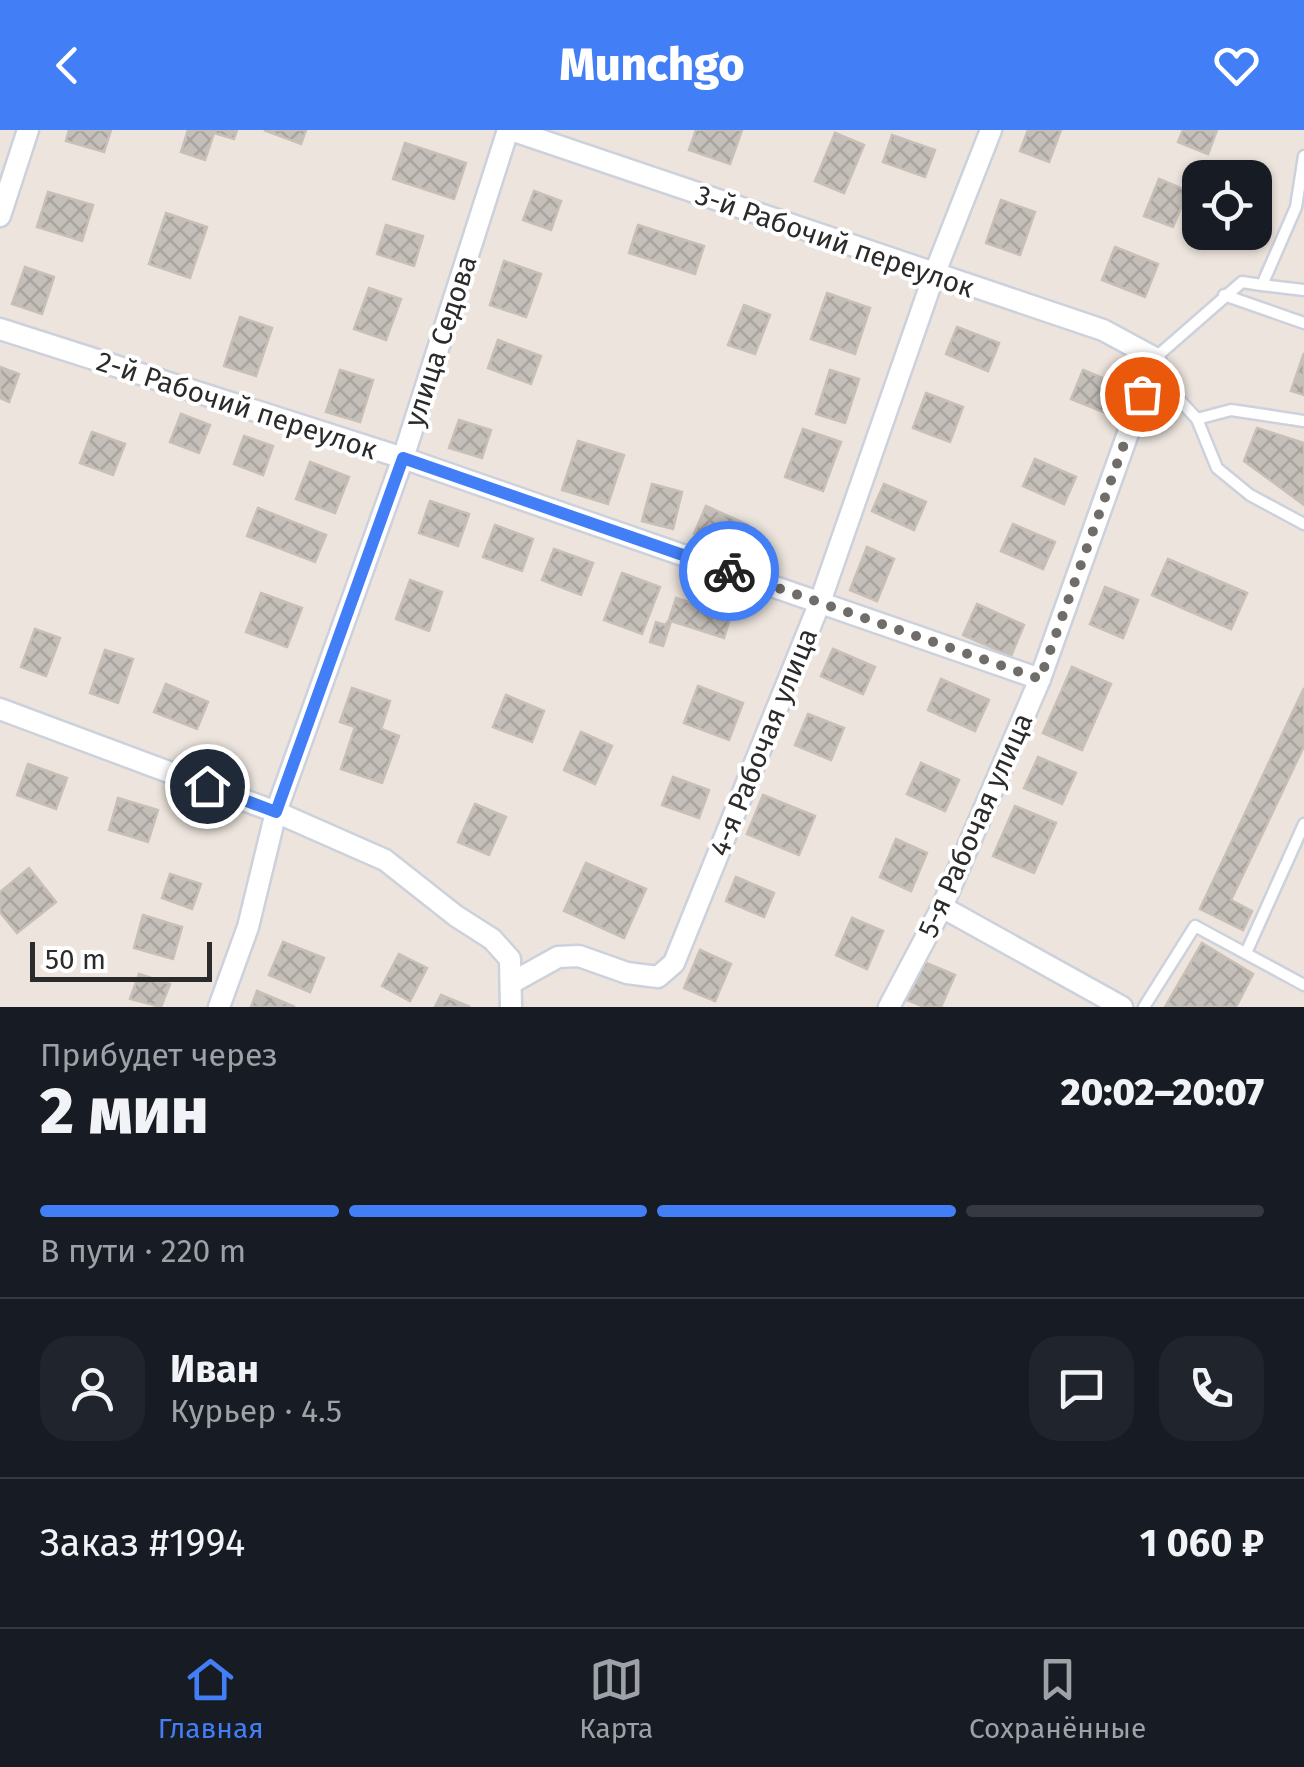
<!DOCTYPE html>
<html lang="ru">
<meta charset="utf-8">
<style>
:root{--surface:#171b24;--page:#20242c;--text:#f1f3f6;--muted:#9ea1a6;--line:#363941;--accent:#427ef5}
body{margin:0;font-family:"Fira Sans",sans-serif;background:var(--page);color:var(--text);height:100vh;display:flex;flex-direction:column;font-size:38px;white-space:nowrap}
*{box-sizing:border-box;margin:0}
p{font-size:32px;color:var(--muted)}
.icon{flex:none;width:55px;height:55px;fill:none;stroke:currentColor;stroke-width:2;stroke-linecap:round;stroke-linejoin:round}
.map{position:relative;height:877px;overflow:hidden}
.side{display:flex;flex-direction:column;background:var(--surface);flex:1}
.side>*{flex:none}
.buttons{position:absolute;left:1182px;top:30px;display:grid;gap:20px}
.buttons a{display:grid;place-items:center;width:90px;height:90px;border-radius:20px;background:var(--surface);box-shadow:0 2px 8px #0004;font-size:50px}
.scale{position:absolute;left:30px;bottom:25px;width:182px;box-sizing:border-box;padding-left:10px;border:5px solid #2b2b2b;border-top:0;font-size:28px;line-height:35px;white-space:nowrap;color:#2b2b2b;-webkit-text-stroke:8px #fff;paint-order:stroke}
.pin{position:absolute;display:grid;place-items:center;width:85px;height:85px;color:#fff;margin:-42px;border:5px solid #fff;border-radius:50%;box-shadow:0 2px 10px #0007}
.courier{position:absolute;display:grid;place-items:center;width:100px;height:100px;margin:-50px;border:8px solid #427ef5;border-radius:50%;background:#fff;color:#222;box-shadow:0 2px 12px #0007}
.summary em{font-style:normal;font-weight:800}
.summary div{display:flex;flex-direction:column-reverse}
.summary{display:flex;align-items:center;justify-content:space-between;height:170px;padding:0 40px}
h1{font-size:65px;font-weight:800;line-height:75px}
.bar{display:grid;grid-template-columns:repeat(4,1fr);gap:15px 10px;align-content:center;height:120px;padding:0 40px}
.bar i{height:12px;border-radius:8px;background:var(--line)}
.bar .active{background:var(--accent)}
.bar p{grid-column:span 4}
.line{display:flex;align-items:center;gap:25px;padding:0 40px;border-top:2px solid var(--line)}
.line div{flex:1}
.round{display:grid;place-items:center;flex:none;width:105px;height:105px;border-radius:30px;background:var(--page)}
header{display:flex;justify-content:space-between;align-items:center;height:130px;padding:0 40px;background:var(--accent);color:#fff;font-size:45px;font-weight:800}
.tab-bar{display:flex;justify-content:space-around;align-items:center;height:140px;border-top:2px solid var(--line);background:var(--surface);font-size:28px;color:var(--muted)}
.tab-bar a{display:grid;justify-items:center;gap:5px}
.tab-bar .active{color:var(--accent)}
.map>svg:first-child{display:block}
.building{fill:url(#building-cross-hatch);stroke:#c8bfb7;stroke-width:2.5}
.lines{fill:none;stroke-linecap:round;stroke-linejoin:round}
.lane-casing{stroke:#ccd1dc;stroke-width:15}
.street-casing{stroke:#ccd1dc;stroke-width:25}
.lane{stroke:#fff;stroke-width:10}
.street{stroke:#fff;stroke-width:20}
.done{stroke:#6f6c69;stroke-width:10;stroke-dasharray:0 18}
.route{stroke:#427ef5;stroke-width:12}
.labels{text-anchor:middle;stroke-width:8;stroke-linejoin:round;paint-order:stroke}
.street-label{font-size:28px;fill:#2b2b2b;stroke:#fff}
</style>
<header><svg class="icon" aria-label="back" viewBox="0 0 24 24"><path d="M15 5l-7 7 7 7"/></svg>Munchgo<svg class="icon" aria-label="heart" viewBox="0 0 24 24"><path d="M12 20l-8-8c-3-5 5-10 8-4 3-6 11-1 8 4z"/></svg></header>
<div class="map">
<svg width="1304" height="877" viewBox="0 0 1304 877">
<defs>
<pattern id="building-cross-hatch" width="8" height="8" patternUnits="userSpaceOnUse" patternTransform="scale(2.5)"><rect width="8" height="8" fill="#c5bfb9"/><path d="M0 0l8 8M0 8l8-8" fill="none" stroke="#a9a49f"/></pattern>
</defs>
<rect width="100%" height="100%" fill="#ece4dd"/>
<g class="building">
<path d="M69,0H111L104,22L66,11Z"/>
<path d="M188,0H237L234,9L214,3L205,30L181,22Z"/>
<path d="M264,0H306L301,14Z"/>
<path d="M696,0H742L730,34L689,20Z"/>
<path d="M1028,0H1061L1049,32L1020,21Z"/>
<path d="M1183,0H1217L1208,24L1178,12Z"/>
<path d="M835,3L864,15L844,63L815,51Z"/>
<path d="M892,5L935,20L925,47L883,32Z"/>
<path d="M405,13L466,33L454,69L393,49Z"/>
<path d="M1159,49L1188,61L1173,97L1144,86Z"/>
<path d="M534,61L561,71L551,100L523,90Z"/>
<path d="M48,62L93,75L82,111L37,97Z"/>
<path d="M1001,70L1035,82L1020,125L986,113Z"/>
<path d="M166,83L207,97L190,148L149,134Z"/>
<path d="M386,95L423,106L414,136L377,124Z"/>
<path d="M638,95L704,116L695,144L629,123Z"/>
<path d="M1115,117L1158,134L1145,167L1102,150Z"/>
<path d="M504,131L541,144L526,187L490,175Z"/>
<path d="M25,137L54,147L42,184L12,174Z"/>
<path d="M369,158L401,169L386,210L354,199Z"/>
<path d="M827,163L870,178L855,224L811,209Z"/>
<path d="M744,175L770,185L755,224L728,215Z"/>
<path d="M240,187L272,198L256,246L224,236Z"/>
<path d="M957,197L999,213L988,241L946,224Z"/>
<path d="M498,210L541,226L531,254L488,238Z"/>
<path d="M1304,223V265L1291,261Z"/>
<path d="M0,237L19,244L9,272L0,268Z"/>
<path d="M340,240L373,250L360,292L326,282Z"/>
<path d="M830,240L859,249L845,293L816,284Z"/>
<path d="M1083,240L1120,255L1108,284L1071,269Z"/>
<path d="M926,263L963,277L950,312L913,298Z"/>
<path d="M181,284L210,295L199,323L170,312Z"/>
<path d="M459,290L491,300L482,328L449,318Z"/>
<path d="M1257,298L1304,313V375L1244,331Z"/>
<path d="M803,299L841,312L823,361L785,347Z"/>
<path d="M92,302L125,314L113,345L80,333Z"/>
<path d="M244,306L273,316L263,345L234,334Z"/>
<path d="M578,311L624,325L608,374L562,360Z"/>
<path d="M1035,329L1076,347L1064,374L1023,356Z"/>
<path d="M310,332L349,347L335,383L296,369Z"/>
<path d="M652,354L682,362L673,399L642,391Z"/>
<path d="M884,354L926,372L914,400L872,381Z"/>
<path d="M430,371L469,384L458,416L419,403Z"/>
<path d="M706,376L748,395L736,422L694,404Z"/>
<path d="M258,378L326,405L315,432L247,406Z"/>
<path d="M1013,394L1055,412L1043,439L1001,421Z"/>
<path d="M495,395L533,409L522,441L483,427Z"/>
<path d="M867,417L894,429L877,471L850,460Z"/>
<path d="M554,419L593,433L581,465L542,450Z"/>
<path d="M1168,429L1247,463L1231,499L1152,465Z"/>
<path d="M622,443L660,457L642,504L604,490Z"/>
<path d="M410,450L442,462L429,501L396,489Z"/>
<path d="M1105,457L1138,470L1123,508L1090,494Z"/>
<path d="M261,463L302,478L287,517L246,502Z"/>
<path d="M676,468L731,485L724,508L671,491L663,516L650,512L656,492L665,495L669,490Z"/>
<path d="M977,474L1024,495L1011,526L963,505Z"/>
<path d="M35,499L60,508L46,546L21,537Z"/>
<path d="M833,519L875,537L863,564L821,546Z"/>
<path d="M105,520L133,529L118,573L90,563Z"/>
<path d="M1072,537L1111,554L1082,620L1043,603Z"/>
<path d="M941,549L989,570L975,601L928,580Z"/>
<path d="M166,554L208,572L197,599L154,582Z"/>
<path d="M698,556L743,573L729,610L684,593Z"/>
<path d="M352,558L390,571L381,599L399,606L382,653L341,639L355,597L340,592Z"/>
<path d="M1304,558V616L1231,770L1252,781L1243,800L1200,779Z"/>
<path d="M506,565L544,581L532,612L493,597Z"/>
<path d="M808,584L844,598L831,630L795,615Z"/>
<path d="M581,602L612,616L595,654L564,640Z"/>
<path d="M1038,627L1076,643L1062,674L1024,658Z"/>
<path d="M921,633L959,650L945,681L907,664Z"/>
<path d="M28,634L67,648L56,679L17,665Z"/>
<path d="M673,647L709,660L699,688L662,675Z"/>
<path d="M763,665L815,686L799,725L747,704Z"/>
<path d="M118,668L158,680L148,712L109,700Z"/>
<path d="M475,674L506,687L489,725L458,712Z"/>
<path d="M1015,676L1056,693L1034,743L993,726Z"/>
<path d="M896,709L927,723L911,761L880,747Z"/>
<path d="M586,733L646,759L624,808L564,781Z"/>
<path d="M29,738L56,772L17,803L0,782V762Z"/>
<path d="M170,744L201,754L192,779L162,768Z"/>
<path d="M736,747L774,763L764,787L726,771Z"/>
<path d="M143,785L182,797L173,829L134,818Z"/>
<path d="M852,788L883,801L867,839L836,825Z"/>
<path d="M283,812L324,828L310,862L269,845Z"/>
<path d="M1202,813L1253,844L1236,877H1165Z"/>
<path d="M700,820L731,834L715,871L684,858Z"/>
<path d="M399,824L427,838L410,871L382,856Z"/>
<path d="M924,832L955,845L941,877H924L907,870Z"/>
<path d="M139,844L170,854L161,877L130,869Z"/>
<path d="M257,861L295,877H251Z"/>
<path d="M441,865L470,877H435Z"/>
</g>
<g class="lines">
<g class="lane-casing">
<g id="lane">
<path d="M1304,26L1296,77L1262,155L1242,152L1155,228L1174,264L1197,289L1217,338L1250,365L1304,394"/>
<path d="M1262,155L1304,160"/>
<path d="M1224,165L1304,193"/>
<path d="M1197,289L1231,280L1304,291"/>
<path d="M1246,823L1304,694"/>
<path d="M1144,877L1195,796L1304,855"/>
</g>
</g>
<g class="street-casing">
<g id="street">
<path d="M511,0L1103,200L1155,228L1040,549L942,777L889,877"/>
<path d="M0,86L28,0"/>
<path d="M0,199L403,328L1040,549"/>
<path d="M0,579L276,682L385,730L456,786L492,809L510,829L511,877"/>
<path d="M942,777L1122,877"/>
<path d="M513,852L558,827L579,826L627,843L658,847L674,833L820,472L934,145L991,0"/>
<path d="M219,877L248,797L276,682L403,328L508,0"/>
</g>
</g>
<use href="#lane" class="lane"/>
<use href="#street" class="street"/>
</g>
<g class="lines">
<path class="done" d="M729,441L1040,549L1142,264"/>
<path class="route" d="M207,656L276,682L403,328L729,441"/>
</g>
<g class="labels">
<g class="street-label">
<text transform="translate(835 111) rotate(19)" y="10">3-й Рабочий переулок</text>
<text transform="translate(440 211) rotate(-72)" y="10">улица Седова</text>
<text transform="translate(237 275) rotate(18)" y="10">2-й Рабочий переулок</text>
<text transform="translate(763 612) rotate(-68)" y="10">4-я Рабочая улица</text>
<text transform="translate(975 695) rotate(-66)" y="10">5-я Рабочая улица</text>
</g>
</g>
</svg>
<div class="buttons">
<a><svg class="icon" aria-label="locate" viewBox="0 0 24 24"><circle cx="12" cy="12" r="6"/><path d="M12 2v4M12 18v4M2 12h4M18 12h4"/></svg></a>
</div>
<div class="scale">50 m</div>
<div class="pin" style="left:1142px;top:264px;background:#ea580c"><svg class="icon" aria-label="bag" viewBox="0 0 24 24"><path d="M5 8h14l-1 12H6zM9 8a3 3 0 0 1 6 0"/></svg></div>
<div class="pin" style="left:207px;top:656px;background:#1f2937"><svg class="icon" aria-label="home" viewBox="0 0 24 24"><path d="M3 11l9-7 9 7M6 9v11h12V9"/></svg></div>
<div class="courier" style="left:729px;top:441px"><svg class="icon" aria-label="bike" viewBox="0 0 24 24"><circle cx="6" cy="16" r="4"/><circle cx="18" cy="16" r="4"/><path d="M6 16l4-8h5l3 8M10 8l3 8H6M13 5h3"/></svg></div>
</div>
<section class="side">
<div class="summary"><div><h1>2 мин</h1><p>Прибудет через</p></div><em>20:02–20:07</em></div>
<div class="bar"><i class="active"></i><i class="active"></i><i class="active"></i><i></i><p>В пути · 220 m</p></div>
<div class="line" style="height:180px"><a class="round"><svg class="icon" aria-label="person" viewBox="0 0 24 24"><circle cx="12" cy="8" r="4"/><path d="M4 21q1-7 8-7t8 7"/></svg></a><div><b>Иван</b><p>Курьер · 4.5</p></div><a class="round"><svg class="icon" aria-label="chat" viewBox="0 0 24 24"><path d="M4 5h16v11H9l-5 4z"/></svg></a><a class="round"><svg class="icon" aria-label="phone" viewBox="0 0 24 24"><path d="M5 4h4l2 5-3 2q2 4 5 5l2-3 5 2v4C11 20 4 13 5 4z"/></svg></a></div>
<div class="line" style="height:130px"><div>Заказ #1994</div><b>1 060 ₽</b></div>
</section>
<nav class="tab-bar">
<a class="active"><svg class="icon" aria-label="home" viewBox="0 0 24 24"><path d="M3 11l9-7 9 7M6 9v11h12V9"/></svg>Главная</a>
<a><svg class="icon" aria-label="map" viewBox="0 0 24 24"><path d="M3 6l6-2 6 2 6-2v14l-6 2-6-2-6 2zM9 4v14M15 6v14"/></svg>Карта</a>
<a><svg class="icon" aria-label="saved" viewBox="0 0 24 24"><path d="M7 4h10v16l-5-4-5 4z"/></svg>Сохранённые</a>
</nav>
